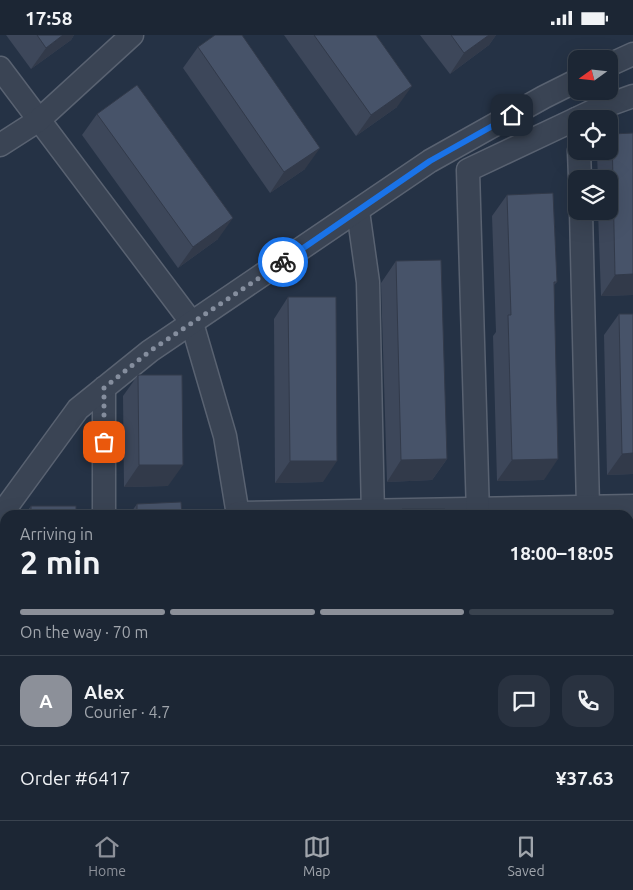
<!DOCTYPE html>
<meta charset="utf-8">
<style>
:root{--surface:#1c2634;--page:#293240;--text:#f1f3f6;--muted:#a0a5ac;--line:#3a434f;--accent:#8c9099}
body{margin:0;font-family:Ubuntu,sans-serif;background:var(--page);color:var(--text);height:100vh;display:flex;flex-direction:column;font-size:19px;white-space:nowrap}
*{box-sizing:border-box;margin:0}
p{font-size:16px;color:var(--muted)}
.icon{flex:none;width:28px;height:28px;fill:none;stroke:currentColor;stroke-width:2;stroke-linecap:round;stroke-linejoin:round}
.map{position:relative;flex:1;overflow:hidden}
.sheet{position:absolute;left:0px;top:475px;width:634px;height:310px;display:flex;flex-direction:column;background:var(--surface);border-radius:15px 15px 0 0;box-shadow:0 5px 20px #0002,0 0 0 1px var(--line)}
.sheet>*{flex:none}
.needle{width:32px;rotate:255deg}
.tools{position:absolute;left:568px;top:15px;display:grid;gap:10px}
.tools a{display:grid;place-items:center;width:50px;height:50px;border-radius:10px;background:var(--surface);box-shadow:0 5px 20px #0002,0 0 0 1px var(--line);font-size:25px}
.pin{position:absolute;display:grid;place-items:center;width:42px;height:42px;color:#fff;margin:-21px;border-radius:10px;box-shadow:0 2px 8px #0006}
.courier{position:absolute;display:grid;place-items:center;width:50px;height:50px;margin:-25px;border:4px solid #1a73e8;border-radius:50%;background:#fff;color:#222;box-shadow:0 1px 6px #0007}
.head em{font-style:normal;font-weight:700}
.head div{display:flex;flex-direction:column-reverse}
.head{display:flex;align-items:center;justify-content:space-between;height:85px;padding:0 20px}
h1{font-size:32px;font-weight:700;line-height:38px}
.bar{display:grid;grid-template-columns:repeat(4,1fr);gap:8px 5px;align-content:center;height:60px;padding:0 20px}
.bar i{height:6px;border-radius:4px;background:var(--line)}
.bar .active{background:var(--accent)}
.bar p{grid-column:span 4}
.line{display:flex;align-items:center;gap:12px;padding:0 20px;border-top:1px solid var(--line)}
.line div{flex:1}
.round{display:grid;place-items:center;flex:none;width:52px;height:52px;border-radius:15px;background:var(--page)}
.status{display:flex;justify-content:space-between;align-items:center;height:35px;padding:0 25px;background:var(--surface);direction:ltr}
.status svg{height:14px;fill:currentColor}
.dock{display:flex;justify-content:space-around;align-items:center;height:70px;border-top:1px solid var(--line);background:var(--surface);font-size:14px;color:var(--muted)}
.dock a{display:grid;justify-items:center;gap:2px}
.dock .active{color:var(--accent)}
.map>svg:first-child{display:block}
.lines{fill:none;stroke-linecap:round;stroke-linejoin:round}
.minor-casing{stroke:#596271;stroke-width:25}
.minor{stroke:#3a4454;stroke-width:22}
.wall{fill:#3d475a}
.shaded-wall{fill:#323a4a}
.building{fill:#475369;stroke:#323a4a}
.done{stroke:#858e9e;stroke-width:5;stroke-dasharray:0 9}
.route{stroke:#1a73e8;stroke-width:6}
</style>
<div class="status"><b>17:58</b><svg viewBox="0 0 49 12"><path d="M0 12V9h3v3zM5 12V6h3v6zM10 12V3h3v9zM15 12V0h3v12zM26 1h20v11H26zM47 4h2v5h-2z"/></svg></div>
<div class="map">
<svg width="633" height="785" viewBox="0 0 633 785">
<rect width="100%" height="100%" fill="#253245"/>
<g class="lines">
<g class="minor-casing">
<g id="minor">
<path d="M609,30L633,19"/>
<path d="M0,33L192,288L225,401L238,480"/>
<path d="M576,84L597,74L633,61"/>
<path d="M0,110L39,85L132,0"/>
<path d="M579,116L580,144"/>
<path d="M358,176L368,247L373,480"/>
<path d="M581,176L588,472"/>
<path d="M104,353V480"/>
<path d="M238,478L633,471"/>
<path d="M478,480L468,135L576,84"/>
<path d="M0,481L78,374L150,316L430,126L544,62L576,46"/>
<path d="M629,559L633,551"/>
<path d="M106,780V785"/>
<path d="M249,780V785"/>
<path d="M369,780L370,785"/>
<path d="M513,785L516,780"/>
</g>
</g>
<use href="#minor" class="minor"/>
</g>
<g class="wall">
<path d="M6,0H74L71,5L31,34Z"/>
<path d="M284,0H376L397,72L356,101Z"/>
<path d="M420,0H496L489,10L450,39Z"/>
<path d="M198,12L305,134L270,158L183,33Z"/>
<path d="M97,79L218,204L178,233L82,100Z"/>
<path d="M612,99L633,260L601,261L598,176H609V144H598L597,120L600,116H609V103Z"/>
<path d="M507,160L557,247L554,250L544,445L497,446L493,301L496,297L492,181Z"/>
<path d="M396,226L447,424L432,445L387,447L381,248Z"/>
<path d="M288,262L323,447L275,448L274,284Z"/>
<path d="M619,279L633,439L607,440L604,300Z"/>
<path d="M138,340L168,451L124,452L123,361Z"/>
<path d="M137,469L182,480H129Z"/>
<path d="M31,471V480H24Z"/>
<path d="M402,474L446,480H397Z"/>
<rect x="18" y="780" width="64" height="5"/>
<rect x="129" y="780" width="66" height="5"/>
<rect x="281" y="780" width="62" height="5"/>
<rect x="394" y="780" width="58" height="5"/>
</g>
<g class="shaded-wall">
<path d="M63,0H74L71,5L31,34L46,13Z"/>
<path d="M489,0H496L489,10L450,39L464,18Z"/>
<path d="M412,51L397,72L356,101L371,80Z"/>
<path d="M320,113L305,134L270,158L284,137Z"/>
<path d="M233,183L218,204L178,233L193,212Z"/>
<path d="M633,239V260L601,261L615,240Z"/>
<path d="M633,418V439L607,440L622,419Z"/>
<path d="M447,424L432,445L387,447L401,425Z"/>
<path d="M558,424L544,445L497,446L512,425Z"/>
<path d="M290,426H337L323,447L275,448Z"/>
<path d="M139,430H183L168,451L124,452Z"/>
</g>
<g class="building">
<path d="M37,0H63L46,13Z"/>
<path d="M215,0H242L320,113L284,137L198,12Z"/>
<path d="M314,0H376L412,51L371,80Z"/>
<path d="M451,0H489L464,18Z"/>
<path d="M137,50L233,183L193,212L97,79Z"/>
<path d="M633,98V239L615,240L612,99Z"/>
<path d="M553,158L557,247H554L558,424L512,425L508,280H511L507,160Z"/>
<path d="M441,225L447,424L401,425L396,226Z"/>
<path d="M288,262H336L337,426H290Z"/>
<path d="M619,279H633V418L622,419Z"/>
<path d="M138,340H182L183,430H139Z"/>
<path d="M181,467L182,480H137V469Z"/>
<rect x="31" y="471" width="45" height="9"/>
<path d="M402,474H445L446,480H402Z"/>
<rect x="514" y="475" width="42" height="5"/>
<path d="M338,478V480H290V479Z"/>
<rect x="33" y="780" width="49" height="5"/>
<path d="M144,780H195V785H145Z"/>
<path d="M296,780H343V785H297Z"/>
<rect x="409" y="780" width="43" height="5"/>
</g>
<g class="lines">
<path class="done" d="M104,407V353L150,316L283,227"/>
<path class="route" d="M283,227L430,126L512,80"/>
</g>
</svg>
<div class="tools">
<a><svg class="needle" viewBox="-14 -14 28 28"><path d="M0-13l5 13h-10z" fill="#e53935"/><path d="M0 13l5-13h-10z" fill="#a0a5ac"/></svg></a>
<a><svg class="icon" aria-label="locate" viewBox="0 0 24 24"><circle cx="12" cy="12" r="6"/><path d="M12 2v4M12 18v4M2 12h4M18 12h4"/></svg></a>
<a><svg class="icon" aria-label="layers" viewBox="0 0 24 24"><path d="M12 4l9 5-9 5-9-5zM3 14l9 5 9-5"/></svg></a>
</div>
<div class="pin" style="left:104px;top:407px;background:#ea580c"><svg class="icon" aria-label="bag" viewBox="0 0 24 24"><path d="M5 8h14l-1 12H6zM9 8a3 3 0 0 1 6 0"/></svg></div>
<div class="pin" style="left:512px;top:80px;background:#1f2937"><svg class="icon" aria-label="home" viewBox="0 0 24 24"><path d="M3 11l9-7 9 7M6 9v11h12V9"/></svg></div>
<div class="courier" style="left:283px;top:227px"><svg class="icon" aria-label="bike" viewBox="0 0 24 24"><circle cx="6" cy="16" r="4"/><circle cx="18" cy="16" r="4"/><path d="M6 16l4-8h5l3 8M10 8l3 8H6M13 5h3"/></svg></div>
<section class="sheet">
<div class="head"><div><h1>2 min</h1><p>Arriving in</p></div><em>18:00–18:05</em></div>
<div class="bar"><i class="active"></i><i class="active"></i><i class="active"></i><i></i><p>On the way · 70 m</p></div>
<div class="line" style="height:90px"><b class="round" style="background:var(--accent);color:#fff">A</b><div><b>Alex</b><p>Courier · 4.7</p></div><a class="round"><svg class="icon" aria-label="chat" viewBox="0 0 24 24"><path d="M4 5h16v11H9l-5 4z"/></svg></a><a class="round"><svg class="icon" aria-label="phone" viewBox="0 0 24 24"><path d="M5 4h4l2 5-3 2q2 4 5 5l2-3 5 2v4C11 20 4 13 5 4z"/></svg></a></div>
<div class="line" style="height:65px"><div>Order #6417</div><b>¥37.63</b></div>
</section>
</div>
<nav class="dock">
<a class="active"><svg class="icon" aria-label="home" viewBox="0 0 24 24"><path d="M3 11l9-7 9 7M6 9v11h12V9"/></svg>Home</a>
<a><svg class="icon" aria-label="map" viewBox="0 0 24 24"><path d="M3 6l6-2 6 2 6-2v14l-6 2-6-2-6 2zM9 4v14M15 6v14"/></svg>Map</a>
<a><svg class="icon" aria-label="saved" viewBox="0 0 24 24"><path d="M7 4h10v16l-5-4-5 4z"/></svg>Saved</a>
</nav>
